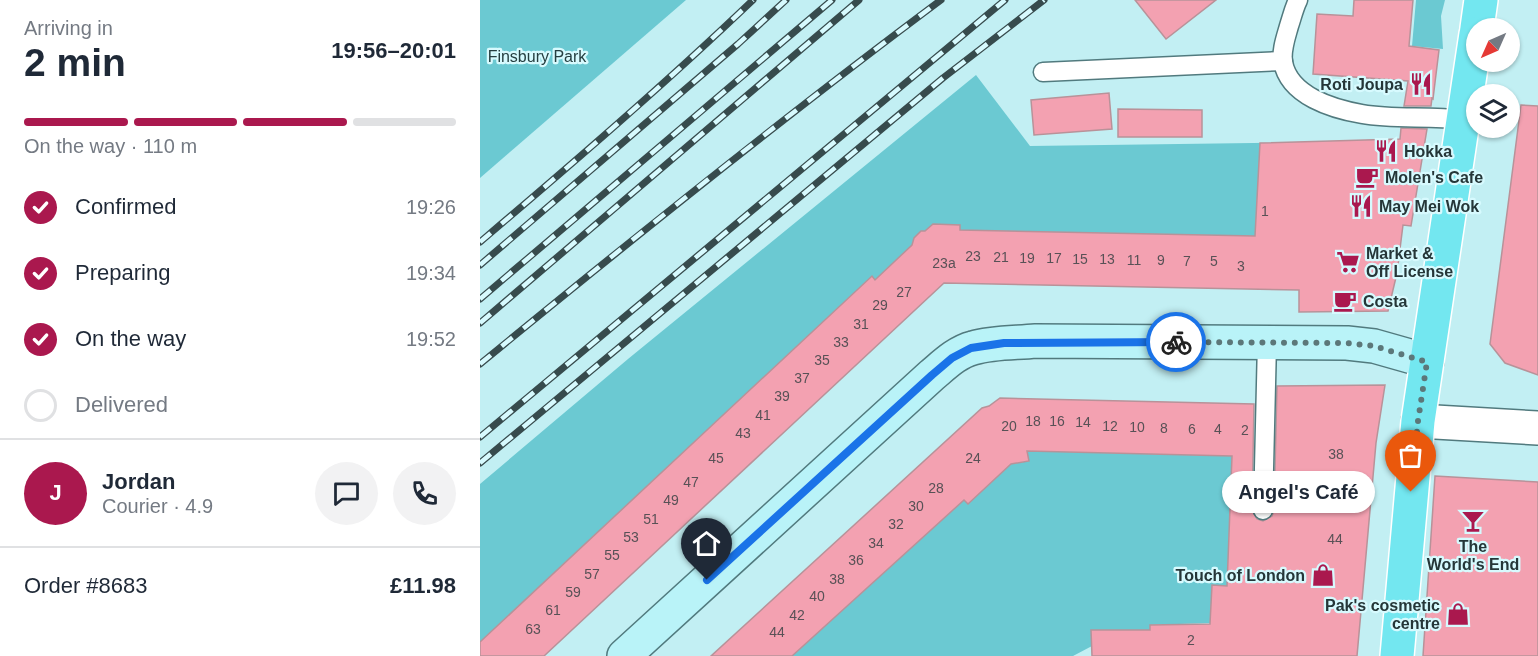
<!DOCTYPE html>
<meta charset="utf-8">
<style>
:root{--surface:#fff;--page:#f2f2f3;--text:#1f2937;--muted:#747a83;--line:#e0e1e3;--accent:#aa184e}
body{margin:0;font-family:Arial,sans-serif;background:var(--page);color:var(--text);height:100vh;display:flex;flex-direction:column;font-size:22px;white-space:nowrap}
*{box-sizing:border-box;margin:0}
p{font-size:20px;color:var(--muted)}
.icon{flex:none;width:33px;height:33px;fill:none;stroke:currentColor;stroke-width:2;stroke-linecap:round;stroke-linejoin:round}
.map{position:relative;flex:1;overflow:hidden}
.sheet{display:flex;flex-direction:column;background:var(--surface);width:480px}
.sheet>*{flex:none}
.needle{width:39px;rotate:225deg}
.tools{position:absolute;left:986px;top:18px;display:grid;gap:12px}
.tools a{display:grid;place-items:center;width:54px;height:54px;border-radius:50%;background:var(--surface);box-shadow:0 2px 4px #0004;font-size:30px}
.pin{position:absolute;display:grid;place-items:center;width:51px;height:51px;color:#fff;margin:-62px -26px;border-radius:50% 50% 50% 0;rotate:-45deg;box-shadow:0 0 6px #0007}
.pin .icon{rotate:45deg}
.courier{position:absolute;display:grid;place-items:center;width:60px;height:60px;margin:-30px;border:4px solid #1a73e8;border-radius:50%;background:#fff;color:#222;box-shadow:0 2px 8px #0007}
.bubble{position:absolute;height:42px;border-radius:21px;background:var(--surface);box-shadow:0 2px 4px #0004;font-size:20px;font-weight:700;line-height:42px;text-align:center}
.head em{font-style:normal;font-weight:700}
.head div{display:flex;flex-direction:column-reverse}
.head{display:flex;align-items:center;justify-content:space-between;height:102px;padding:0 24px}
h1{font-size:39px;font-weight:700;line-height:45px}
.bar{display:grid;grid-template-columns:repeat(4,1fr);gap:9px 6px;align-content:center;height:72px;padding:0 24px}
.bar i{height:8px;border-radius:4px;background:var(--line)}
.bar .selected{background:var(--accent)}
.bar p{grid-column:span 4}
.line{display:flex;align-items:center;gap:15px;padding:0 24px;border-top:2px solid var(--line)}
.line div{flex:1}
.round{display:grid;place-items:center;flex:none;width:63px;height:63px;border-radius:32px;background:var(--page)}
ol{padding:0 24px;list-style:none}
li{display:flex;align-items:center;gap:18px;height:66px}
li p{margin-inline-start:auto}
li .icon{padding:6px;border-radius:50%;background:var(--accent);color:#fff;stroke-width:4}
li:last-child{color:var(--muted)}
li i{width:33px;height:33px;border:3px solid var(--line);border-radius:50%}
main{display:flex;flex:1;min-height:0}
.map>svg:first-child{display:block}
.green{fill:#6bc9d2}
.building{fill:#f3a1b1;stroke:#b89299;stroke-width:1.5}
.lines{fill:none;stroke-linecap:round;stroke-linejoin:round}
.lane-casing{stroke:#517a7e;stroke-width:21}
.street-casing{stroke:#517a7e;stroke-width:36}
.secondary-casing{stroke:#517a7e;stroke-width:36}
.primary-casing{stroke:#fff;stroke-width:36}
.lane{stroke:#fff;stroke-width:18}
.street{stroke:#fff;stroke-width:33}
.secondary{stroke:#b9f3f8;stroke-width:33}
.primary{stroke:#73e7f0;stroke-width:33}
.rail-casing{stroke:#374b4d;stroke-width:7}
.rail{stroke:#d7fafe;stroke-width:4.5;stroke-dasharray:14;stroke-linecap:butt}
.done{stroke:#5c7779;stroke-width:6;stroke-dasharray:0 10.8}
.route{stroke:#1a73e8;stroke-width:8}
.labels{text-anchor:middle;stroke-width:4.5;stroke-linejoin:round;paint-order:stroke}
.number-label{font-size:14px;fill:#585156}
.park-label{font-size:16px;fill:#253e40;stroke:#d7fafe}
.poi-label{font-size:16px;font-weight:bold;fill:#253638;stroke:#d7fafe;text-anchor:start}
</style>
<main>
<section class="sheet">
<div class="head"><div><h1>2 min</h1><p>Arriving in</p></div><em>19:56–20:01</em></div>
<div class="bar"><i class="selected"></i><i class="selected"></i><i class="selected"></i><i></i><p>On the way · 110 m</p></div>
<ol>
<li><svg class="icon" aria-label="check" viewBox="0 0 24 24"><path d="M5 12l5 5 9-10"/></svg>Confirmed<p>19:26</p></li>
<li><svg class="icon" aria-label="check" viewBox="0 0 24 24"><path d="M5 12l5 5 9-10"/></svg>Preparing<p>19:34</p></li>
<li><svg class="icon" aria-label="check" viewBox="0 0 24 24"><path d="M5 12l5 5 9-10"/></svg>On the way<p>19:52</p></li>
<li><i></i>Delivered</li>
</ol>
<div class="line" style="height:108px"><b class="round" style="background:var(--accent);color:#fff">J</b><div><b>Jordan</b><p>Courier · 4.9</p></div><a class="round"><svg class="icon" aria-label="chat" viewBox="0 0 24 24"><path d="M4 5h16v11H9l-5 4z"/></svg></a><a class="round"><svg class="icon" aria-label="phone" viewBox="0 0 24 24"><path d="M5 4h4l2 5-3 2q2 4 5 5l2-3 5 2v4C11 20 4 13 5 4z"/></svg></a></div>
<div class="line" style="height:78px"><div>Order #8683</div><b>£11.98</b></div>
</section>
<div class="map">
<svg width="1058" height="656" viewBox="0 0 1058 656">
<rect width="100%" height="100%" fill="#c2eff3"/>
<g class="green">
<path d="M0,0H206L0,178Z"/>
<path d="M936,0H965L961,16L963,49L932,46Z"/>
<path d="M496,75L550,146L841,142L775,244L768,236L480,231L479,225L454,224L445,231H441L434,238L432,245L414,262L419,268L400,286L391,277L0,642V484L148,359Z"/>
<path d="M546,445L590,452L752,456L749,540L775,541L730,623L670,625V630H612V646L593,656H312L484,499L488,504L531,464L549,461Z"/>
</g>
<g class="building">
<path d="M655,0H736L686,39Z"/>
<path d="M874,0H933L929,46L959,50L953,99L952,98L951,106H924L928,81L833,74L837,14L873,16Z"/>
<path d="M629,93L632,129L554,135L551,100Z"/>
<path d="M1041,105L1058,106V375L1025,363L1010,344Z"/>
<path d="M638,109L722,110V137H638Z"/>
<path d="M921,128L947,129L931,226L923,225L917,273L908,311L819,312V290L464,283L64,656H0V642L392,276L395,280L432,245L434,238L441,231H445L453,224L480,225V230L775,236L780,143L920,139Z"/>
<path d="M905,385L896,443L877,656H612L611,630H670V625L730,624L732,585L747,586L752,456L547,451L549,461L531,464L488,504L484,500L312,656H231L502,408L509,406L520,398L774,404L772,510L777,519L783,521L792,516L794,510L797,386Z"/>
<path d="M955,476L1058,482V656H943Z"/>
</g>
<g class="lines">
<g class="lane-casing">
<g id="lane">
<path d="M818,0C814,8 812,17 809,26C806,37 801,50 803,62C809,96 853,109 882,114C915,120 950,115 983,120"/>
<path d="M563,72L803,61"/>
<path d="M783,510L787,342"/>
</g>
</g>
<g class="street-casing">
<path id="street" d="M938,421L1058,428"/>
</g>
<g class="secondary-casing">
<path id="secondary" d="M144,656L452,375C464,365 477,352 493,348C513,342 535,343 556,341L867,343L894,346L947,361"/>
</g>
<g class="primary-casing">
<g id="primary">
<path d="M997,28L1001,0"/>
<path d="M917,656L938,421L996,34"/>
</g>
</g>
<use href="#lane" class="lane"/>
<use href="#street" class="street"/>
<use href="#secondary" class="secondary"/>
<use href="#primary" class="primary"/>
<g class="rail-casing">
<g id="rail">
<path d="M0,242C93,163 185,84 273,0"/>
<path d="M0,265L258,44L306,0"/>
<path d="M0,299L352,0"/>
<path d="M0,323L379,0"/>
<path d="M0,364C151,240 304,117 461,0"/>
<path d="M0,437L525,0"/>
<path d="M0,463L463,78L564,0"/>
</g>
</g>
<use href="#rail" class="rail"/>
</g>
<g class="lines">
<path class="done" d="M696,342L867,343L894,346L947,362L938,421L931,492"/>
<path class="route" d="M227,580L452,375L472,358L491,348L524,343L696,342"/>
</g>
<defs>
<g id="restaurant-bare" transform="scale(1.8)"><path d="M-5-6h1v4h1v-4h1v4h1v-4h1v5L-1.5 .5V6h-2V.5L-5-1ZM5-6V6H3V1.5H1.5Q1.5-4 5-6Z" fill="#aa184e" stroke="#d7fafe" stroke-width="2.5" paint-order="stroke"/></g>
<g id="cafe-bare" transform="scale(1.8)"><path d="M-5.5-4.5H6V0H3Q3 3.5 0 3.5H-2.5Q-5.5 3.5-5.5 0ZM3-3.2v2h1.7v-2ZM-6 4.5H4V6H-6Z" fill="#aa184e" stroke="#d7fafe" stroke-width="2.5" paint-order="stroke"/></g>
<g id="supermarket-bare" transform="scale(1.8)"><path d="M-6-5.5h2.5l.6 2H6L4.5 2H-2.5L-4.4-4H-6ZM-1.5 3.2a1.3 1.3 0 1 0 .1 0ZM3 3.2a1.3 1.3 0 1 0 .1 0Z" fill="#aa184e" stroke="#d7fafe" stroke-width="2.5" paint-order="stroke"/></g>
<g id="bar-bare" transform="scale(1.8)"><path d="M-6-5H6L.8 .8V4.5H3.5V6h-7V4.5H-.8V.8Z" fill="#aa184e" stroke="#d7fafe" stroke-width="2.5" paint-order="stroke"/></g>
<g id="shop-bare" transform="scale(1.8)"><path d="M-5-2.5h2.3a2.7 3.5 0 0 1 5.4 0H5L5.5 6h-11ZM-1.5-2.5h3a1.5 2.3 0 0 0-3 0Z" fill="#aa184e" stroke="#d7fafe" stroke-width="2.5" paint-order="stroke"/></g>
</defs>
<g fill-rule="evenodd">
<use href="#restaurant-bare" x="941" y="84"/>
<use href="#restaurant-bare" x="906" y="151"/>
<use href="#cafe-bare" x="887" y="177"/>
<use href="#restaurant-bare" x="881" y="206"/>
<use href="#supermarket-bare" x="868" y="262"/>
<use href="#cafe-bare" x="865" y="301"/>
<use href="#bar-bare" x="993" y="521"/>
<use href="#shop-bare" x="843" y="575"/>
<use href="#shop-bare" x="978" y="614"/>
</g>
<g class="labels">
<g class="number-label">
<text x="785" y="216">1</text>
<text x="493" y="261">23</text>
<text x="521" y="262">21</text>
<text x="547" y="263">19</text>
<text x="574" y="263">17</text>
<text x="600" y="264">15</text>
<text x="627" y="264">13</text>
<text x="654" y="265">11</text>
<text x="681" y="265">9</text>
<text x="707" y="266">7</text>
<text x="734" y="266">5</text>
<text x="464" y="268">23a</text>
<text x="761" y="271">3</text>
<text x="424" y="297">27</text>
<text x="400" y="310">29</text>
<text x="381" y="329">31</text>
<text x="361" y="347">33</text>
<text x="342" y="365">35</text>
<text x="322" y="383">37</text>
<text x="302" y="401">39</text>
<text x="283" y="420">41</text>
<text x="553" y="426">18</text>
<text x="577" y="426">16</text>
<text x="603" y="427">14</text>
<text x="529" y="431">20</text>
<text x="630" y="431">12</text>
<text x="657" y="432">10</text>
<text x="684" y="433">8</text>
<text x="712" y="434">6</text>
<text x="738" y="434">4</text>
<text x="765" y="435">2</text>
<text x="263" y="438">43</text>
<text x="856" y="459">38</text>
<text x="236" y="463">45</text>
<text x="493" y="463">24</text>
<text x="211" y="487">47</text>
<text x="456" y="493">28</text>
<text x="191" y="505">49</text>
<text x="436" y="511">30</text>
<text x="171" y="524">51</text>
<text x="416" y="529">32</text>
<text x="151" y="542">53</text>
<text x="855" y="544">44</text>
<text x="396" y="548">34</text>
<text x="132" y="560">55</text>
<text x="376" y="565">36</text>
<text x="112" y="579">57</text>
<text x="357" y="584">38</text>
<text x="93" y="597">59</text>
<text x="337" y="601">40</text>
<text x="73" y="615">61</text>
<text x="317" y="620">42</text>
<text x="53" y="634">63</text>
<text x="297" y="637">44</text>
<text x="711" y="645">2</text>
</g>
<g class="park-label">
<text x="57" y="62">Finsbury Park</text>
</g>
<g class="poi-label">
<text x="923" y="90" text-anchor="end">Roti Joupa</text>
<text x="924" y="157">Hokka</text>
<text x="905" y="183">Molen's Cafe</text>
<text x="899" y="212">May Mei Wok</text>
<text x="886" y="259">Market &amp;<tspan x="886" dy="18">Off License</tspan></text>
<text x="883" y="307">Costa</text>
<text x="993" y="552" text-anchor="middle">The<tspan x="993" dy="18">World's End</tspan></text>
<text x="825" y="581" text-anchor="end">Touch of London</text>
<text x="960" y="611" text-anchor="end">Pak's cosmetic<tspan x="960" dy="18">centre</tspan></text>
</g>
</g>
</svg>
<div class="tools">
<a><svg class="needle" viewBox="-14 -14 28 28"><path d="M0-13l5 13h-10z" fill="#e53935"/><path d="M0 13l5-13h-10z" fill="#747a83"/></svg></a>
<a><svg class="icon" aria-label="layers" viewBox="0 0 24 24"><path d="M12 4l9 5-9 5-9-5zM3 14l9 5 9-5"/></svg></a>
</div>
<div class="pin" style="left:931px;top:492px;background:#ea580c"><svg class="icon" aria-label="bag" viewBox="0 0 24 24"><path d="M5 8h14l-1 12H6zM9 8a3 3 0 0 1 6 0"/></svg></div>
<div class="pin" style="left:227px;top:580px;background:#1f2937"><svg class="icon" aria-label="home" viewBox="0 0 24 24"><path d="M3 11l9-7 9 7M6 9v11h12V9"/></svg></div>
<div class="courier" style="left:696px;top:342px"><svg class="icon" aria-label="bike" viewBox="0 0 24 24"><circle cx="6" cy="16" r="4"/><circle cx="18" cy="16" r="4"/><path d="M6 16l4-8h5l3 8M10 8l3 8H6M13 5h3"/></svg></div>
<div class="bubble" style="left:742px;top:471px;width:153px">Angel's Café</div>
</div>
</main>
